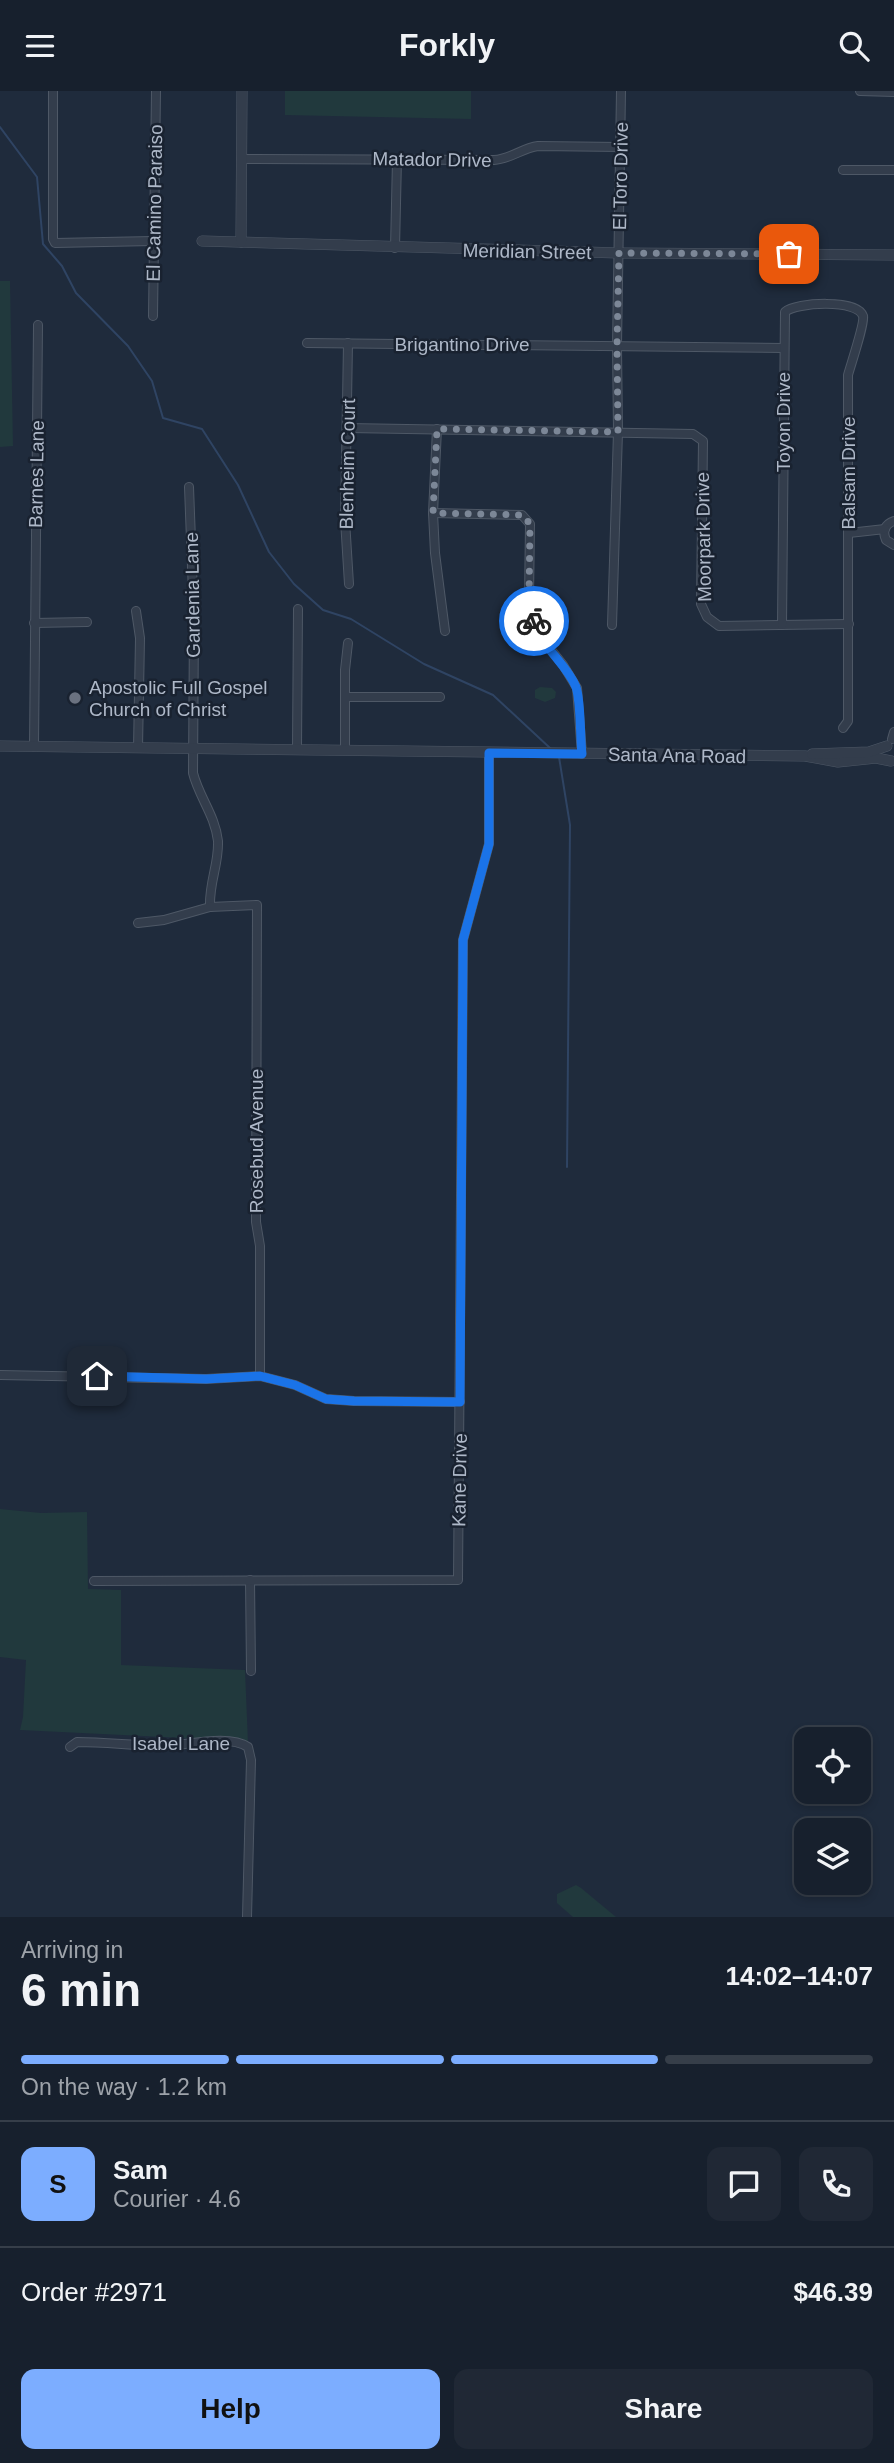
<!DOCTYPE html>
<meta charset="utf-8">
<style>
:root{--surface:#17202d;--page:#202835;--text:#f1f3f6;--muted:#9ea3aa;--line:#363e49;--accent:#7cadff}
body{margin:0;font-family:Helvetica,sans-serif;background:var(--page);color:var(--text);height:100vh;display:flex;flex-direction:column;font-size:26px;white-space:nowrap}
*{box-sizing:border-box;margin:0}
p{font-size:23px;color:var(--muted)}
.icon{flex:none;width:38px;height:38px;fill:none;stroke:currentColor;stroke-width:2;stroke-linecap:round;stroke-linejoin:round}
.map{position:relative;height:1826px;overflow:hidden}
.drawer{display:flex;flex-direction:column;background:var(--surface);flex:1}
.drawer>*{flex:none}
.controls{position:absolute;left:794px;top:1636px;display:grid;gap:14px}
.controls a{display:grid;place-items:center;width:77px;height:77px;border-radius:14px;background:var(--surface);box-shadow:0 4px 10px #0003,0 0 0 2px var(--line);font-size:35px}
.pin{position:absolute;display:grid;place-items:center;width:60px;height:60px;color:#fff;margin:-30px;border-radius:14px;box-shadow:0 4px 10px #0006}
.courier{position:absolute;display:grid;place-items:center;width:70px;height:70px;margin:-35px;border:5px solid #1a73e8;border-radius:50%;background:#fff;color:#222;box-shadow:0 2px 9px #0007}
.head em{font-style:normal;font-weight:700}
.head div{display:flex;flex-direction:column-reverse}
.head{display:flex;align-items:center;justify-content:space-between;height:119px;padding:0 21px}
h1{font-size:46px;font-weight:700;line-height:52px}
.bar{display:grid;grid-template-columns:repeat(4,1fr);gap:10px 7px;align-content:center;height:84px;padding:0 21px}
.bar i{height:9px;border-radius:5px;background:var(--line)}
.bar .current{background:var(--accent)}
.bar p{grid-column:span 4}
.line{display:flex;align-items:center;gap:18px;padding:0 21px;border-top:2px solid var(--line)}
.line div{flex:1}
.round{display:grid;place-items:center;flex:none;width:74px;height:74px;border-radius:14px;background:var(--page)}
.button{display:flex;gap:14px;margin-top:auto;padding:14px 21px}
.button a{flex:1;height:80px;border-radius:14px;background:var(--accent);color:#111;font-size:28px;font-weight:700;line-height:80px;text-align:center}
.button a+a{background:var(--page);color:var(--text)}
header{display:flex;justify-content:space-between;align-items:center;height:91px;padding:0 21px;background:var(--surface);font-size:32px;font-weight:700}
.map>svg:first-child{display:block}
.green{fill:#21393d}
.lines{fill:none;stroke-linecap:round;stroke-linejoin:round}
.stream{stroke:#2f4463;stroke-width:2}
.minor-casing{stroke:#4e5866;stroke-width:10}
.tertiary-casing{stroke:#4e5866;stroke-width:11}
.minor{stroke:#333d4c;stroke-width:8}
.tertiary{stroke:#333d4c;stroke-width:10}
.done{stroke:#7c8797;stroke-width:7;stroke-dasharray:0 12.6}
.route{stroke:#1a73e8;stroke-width:9}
.worship-dot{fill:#6b7280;stroke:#192230;stroke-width:2.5}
.labels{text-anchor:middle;stroke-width:5;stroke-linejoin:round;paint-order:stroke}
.street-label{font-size:19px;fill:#aeb8c8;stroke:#192230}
.poi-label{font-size:19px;fill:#aeb8c8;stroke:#192230;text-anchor:start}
</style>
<header><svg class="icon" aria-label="menu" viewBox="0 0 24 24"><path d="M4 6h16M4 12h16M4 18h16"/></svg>Forkly<svg class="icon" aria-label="search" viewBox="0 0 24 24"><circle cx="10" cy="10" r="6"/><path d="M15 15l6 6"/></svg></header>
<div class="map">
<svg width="894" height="1826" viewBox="0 0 894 1826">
<rect width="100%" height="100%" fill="#1f2b3c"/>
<g class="green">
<path d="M285,0H471V28L285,24Z"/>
<path d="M0,190H10L13,355L0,356Z"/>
<path d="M540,596L552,597L556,601L555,607L545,611L535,607V599Z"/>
<path d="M0,1418L41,1422L87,1421L88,1498L121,1499V1574L245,1579L248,1652L225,1649L20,1639L23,1626L26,1569L0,1566Z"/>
<path d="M576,1794L581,1797L616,1826H573L557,1812V1803Z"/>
</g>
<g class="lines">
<g class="stream">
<path d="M0,36L37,86L43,153L62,175L76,202L128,255L152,290L163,327L202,338L238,394L269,461L294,493L323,519L351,528L424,573L493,604L550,657"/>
<path d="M559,666L570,734L567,1076"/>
</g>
<g class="minor-casing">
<g id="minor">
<path d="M53,0V148L55,152L153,150"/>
<path d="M860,0L894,1"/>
<path d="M241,68L494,69C511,68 522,57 538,55L620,56"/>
<path d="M843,79H894"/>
<path d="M395,157L397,68"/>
<path d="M153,225L156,0"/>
<path d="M307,252L784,257"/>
<path d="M348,252L345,429L349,493"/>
<path d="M348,337L693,343L703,350L701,513L707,526L719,535L849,533"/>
<path d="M437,338L433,422L435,462L445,540"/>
<path d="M189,396L194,529L193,682C199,706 215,724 218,750C219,773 209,791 210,816"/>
<path d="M433,422L522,424L530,433L529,507L537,541L563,574L577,597L582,663"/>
<path d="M894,430C885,433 882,440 886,449L894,454"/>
<path d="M849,442L885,438"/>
<path d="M136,520L140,547L138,657"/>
<path d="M34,532L87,531"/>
<path d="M612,534L618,341L617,255L621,0"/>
<path d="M782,534L785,221C796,211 858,208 863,225C865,232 851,273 848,284V630L843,637"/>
<path d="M346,606H440"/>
<path d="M892,648L894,641"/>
<path d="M34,656L38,234"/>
<path d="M297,658L298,518"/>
<path d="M345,659V579L348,552"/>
<path d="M138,832L164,829L210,816L257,814L256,1131L260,1155V1285"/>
<path d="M0,1284L206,1288L260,1285L295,1294L326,1308L354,1310L460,1311"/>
<path d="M250,1489L251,1580"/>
<path d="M94,1490L458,1489L463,849L489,753V662"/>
<path d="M70,1656L77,1651C107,1651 136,1655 166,1655C188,1654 229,1643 248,1656L251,1669L247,1826"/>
</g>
</g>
<g class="tertiary-casing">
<g id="tertiary">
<path d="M202,150L619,162L894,164"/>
<path d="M241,151L242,0"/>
<path d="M0,655L805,665L838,671L876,667L891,670"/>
<path d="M812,663L869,661L887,655"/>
</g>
</g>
<use href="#minor" class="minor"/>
<use href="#tertiary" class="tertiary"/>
</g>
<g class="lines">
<path class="done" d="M534,530L529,507L530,433L523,424L433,422L437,338L618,341L617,254L619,162L789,163"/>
<path class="route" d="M97,1285L206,1288L260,1285L295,1294L326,1308L354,1310L460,1311L463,849L489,753V662L582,663C580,646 581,610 576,596C566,572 540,555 534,530"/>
</g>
<circle class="worship-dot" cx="75" cy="607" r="7"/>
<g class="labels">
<g class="street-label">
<text transform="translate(432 68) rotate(1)" y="7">Matador Drive</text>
<text transform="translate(620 85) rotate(-89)" y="7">El Toro Drive</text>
<text transform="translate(154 112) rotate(-89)" y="7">El Camino Paraiso</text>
<text transform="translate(527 160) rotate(1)" y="7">Meridian Street</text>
<text x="462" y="260">Brigantino Drive</text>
<text transform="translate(783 331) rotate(-90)" y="7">Toyon Drive</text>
<text transform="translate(347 373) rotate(-89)" y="7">Blenheim Court</text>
<text transform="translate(848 382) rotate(-90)" y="7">Balsam Drive</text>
<text transform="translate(36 383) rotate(-89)" y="7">Barnes Lane</text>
<text transform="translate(703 446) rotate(-91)" y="7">Moorpark Drive</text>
<text transform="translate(192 504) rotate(-91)" y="7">Gardenia Lane</text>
<text transform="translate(677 664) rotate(1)" y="7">Santa Ana Road</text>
<text transform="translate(256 1050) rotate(-90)" y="7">Rosebud Avenue</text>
<text transform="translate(459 1389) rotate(-89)" y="7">Kane Drive</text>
<text x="181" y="1659">Isabel Lane</text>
</g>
<g class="poi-label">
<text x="89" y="603">Apostolic Full Gospel<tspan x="89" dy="22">Church of Christ</tspan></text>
</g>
</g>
</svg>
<div class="controls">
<a><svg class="icon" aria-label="locate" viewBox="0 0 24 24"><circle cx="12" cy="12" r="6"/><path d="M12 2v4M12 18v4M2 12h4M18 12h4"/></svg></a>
<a><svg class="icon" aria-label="layers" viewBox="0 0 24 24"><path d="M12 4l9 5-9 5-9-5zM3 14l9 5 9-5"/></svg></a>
</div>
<div class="pin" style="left:789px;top:163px;background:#ea580c"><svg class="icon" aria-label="bag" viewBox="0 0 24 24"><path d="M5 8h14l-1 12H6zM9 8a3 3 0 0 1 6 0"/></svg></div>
<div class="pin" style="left:97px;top:1285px;background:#1f2937"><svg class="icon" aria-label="home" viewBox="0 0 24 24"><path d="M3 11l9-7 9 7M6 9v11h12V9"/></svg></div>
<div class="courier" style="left:534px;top:530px"><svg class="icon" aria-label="bike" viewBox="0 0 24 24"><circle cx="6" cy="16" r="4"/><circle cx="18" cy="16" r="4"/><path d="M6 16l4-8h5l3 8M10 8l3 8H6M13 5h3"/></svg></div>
</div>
<section class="drawer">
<div class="head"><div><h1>6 min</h1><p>Arriving in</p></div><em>14:02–14:07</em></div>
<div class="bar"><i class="current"></i><i class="current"></i><i class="current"></i><i></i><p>On the way · 1.2 km</p></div>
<div class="line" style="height:126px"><b class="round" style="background:var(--accent);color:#111">S</b><div><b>Sam</b><p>Courier · 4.6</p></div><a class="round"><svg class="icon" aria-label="chat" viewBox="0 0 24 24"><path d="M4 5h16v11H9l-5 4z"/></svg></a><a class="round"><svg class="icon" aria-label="phone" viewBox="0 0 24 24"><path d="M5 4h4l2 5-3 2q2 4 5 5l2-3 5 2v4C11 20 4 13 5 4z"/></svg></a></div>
<div class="line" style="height:91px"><div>Order #2971</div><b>$46.39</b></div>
<div class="button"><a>Help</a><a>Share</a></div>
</section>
